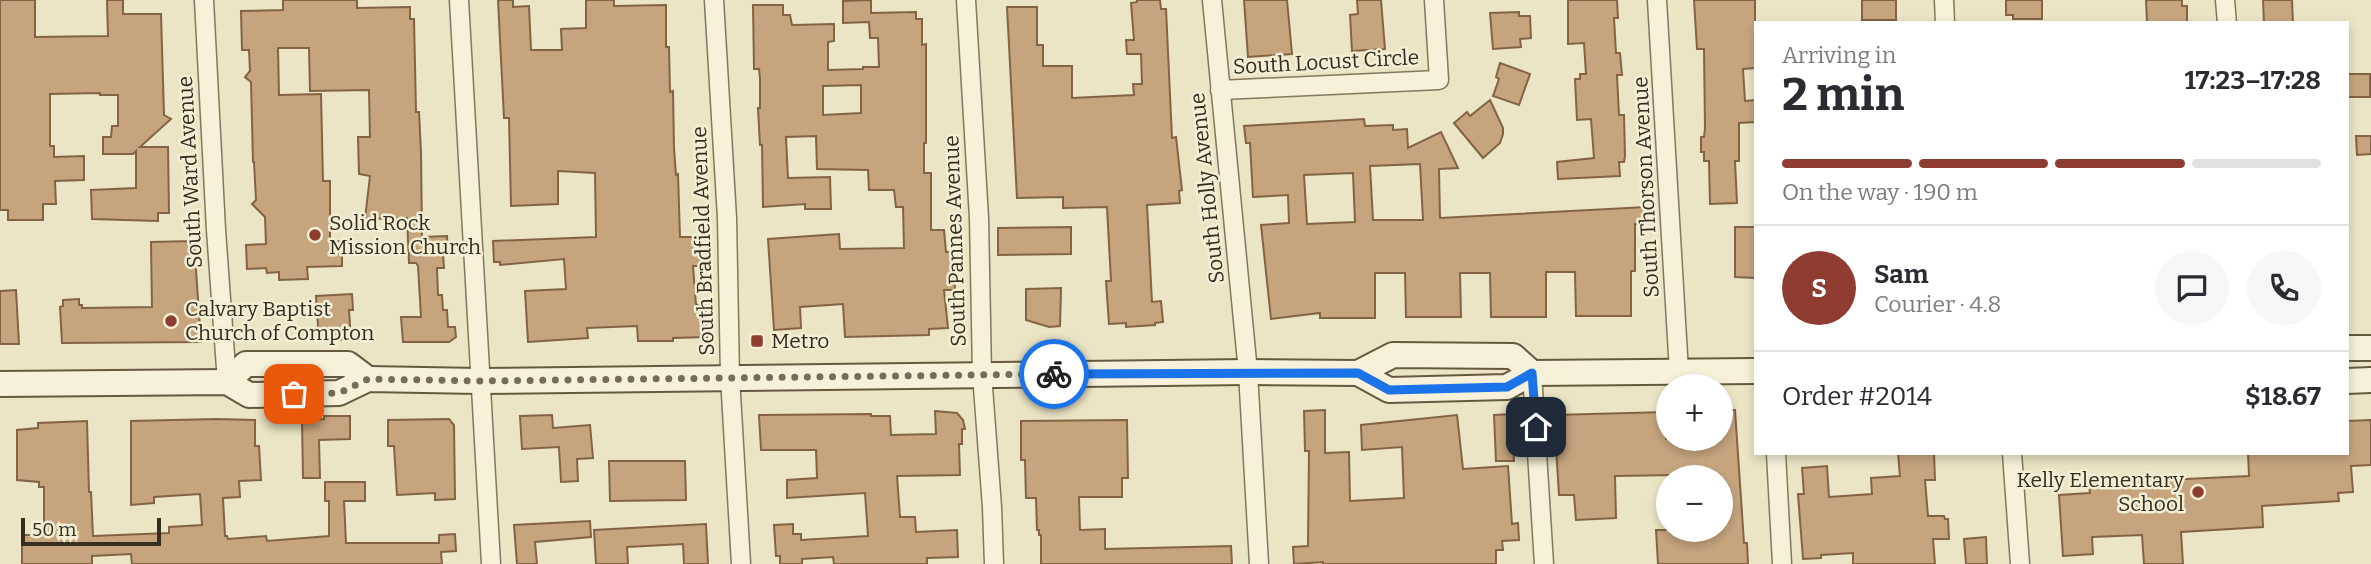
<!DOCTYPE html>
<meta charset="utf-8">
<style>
:root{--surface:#fff;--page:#f7f7f7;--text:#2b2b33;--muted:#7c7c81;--line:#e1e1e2;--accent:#8f3c31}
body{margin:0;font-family:Bitter,serif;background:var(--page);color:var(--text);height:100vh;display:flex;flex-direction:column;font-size:26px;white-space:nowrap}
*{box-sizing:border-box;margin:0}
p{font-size:23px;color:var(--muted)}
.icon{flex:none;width:38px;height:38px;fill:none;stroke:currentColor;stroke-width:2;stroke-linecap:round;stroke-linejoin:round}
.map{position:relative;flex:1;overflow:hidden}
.side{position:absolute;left:1754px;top:21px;width:595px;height:434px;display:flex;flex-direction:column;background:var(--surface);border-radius:0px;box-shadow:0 4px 10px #0003}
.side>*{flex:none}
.controls{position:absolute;left:1656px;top:374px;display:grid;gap:14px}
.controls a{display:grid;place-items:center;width:77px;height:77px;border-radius:50%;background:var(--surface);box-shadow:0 4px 10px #0003;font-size:35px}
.scale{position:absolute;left:21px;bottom:18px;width:140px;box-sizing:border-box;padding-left:7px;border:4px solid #362d1f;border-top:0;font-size:19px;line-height:24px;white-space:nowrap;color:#362d1f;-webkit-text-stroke:5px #f3eed4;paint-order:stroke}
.pin{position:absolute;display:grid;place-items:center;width:60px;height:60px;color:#fff;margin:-30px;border-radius:14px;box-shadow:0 4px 10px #0006}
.courier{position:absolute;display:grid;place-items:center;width:70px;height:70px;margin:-35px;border:5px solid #1a73e8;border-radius:50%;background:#fff;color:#222;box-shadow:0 2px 9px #0007}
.summary em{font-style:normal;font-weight:700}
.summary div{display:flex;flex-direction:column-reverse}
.summary{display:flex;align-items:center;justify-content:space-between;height:119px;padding:0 28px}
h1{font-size:46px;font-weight:700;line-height:52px}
.bar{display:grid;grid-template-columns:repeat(4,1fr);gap:10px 7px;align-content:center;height:84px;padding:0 28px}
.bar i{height:9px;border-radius:5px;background:var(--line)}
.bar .current{background:var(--accent)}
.bar p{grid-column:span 4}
.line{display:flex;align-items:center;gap:18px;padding:0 28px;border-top:2px solid var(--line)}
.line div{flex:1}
.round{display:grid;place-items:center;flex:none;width:74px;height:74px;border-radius:37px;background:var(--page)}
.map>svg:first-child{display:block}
.building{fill:#c6a57e;stroke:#826444;stroke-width:2;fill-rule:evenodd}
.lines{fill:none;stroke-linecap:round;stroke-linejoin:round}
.street-casing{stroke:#85775d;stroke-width:21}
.secondary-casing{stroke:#675840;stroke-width:28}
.street{stroke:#f6f1d8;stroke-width:18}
.secondary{stroke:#f6f1d8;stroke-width:24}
.done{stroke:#756d59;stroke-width:7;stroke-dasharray:0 12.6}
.route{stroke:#1a73e8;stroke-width:9}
.poi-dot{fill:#8f3c31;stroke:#f3eed4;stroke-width:2.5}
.labels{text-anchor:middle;stroke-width:5;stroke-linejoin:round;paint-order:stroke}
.street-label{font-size:21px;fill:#362d1f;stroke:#f3eed4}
.poi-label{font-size:21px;fill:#362d1f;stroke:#f3eed4;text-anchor:start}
</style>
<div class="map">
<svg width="2371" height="564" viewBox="0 0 2371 564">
<rect width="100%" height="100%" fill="#ebe4c5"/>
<g class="building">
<path d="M0,0H35V37L108,36L107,0H123V14H161L164,115L171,119L140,147H168L169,213H158V221L92,219L91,190L136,188V151L133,154H103V137H111L112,126H118V95H100V93L50,94V146H54V157L84,156V180L55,181L56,204H43V220H8V210H0Z"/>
<path d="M283,0H357V8L410,7V19H414L416,112H419L421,152L422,237L447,236L448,254H443L444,268H437L438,295H442L443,310H447L448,327H455L456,337L449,342H403L401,317H421L418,266L416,263H409L407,218L365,219L370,176L359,174L358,137H370L369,90L310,91L309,48H278L279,95L321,94L323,181H330V242L342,241V266L307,267L308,279L279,280V272L267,273L266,268L247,269L246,245L266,244L265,217L252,204L256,200L254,162H253L251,82L245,77L250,71L249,50H242L241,11L283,10Z"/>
<path d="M498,0H513V7L529,6L531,50H562L561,29L586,28V0H614V6L666,5V47H669L670,92L673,91L674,148L676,175L678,174L680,237H699L700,266H693L696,305L705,304L707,337L673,338V341H638L637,326L587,328L588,338L528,342L525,291L566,289L564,259L500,265V262H494L493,241L596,237L595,173L558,171V204L511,206L509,118H504Z"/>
<path d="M871,0V13L916,12V19H922V45L926,44V143H924V173H931V230H944L946,252H953L955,290H944L948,328L929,329V335L845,337L843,304L800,307L801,328L774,330L768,239L839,234L840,249L904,248L903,207H896L894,190H869L868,170L817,169L816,136L786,137L788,178L830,177L831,209H805V204L763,207L762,145H760L758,108H760V78L759,69H754L753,5H783V15H790L792,25L834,24V41L828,42V70L863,69V67H879L878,38H870L869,22L843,23V1ZM861,85V113L823,115V86Z"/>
<path d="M1137,0H1160L1161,9H1166L1172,138L1176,137L1182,190L1179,191L1180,203L1147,205L1152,302L1161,301L1163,322L1155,323V325L1126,327V323L1109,324L1106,281H1111L1107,207L1063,208V197L1017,198L1007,7H1037V45H1043V66H1072V98L1134,95L1133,84H1142L1141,54H1127L1126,40H1134L1131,3L1137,2Z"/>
<path d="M1244,0H1287L1292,54L1248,57Z"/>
<path d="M1357,0H1381L1385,49L1352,51L1350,15L1358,14Z"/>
<path d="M1568,0H1617L1618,18H1614L1616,53H1620L1622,75H1617L1619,115H1624L1625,156L1624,162H1619L1620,176L1558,179L1557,162L1594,158L1591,119L1577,120L1575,79H1580V74H1586L1584,43L1568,44Z"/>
<path d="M1694,0H1755V68L1743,69L1745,101L1755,100V122L1739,123V161H1735L1737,203L1710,204L1709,161H1704V152H1701V137H1704L1705,128L1704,49H1697Z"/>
<rect x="1862" y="0" width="34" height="20"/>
<path d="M2006,0H2042V19H2013V15H2006Z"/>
<path d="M2146,0H2182V6H2187V22H2147Z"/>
<path d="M2263,0H2292L2293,23H2264Z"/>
<path d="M1519,12V16H1530L1531,38L1520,39L1521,47L1493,49L1490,13Z"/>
<path d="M1500,63L1530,74L1519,105L1493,96L1499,79L1496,77Z"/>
<rect x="2347" y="74" width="23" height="23"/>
<path d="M1490,100L1503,128V134L1500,143L1483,158L1454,123L1467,112L1470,116Z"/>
<path d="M1364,119L1365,126L1393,125V130L1407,129L1408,148L1441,132L1458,168L1439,169L1440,218L1645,207V224H1635V271H1631V316H1576L1575,272H1546V317H1491L1490,273H1460L1461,317H1406L1405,273H1375V318H1320V313L1271,319L1261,225L1289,223L1288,195L1253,197L1250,143H1246L1244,126ZM1420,164L1423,220H1373L1370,166ZM1353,173L1355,222L1307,224L1304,175Z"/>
<path d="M2356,136H2371V154L2357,155Z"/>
<path d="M1071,227V254L998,255V228Z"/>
<path d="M1735,227H1755V278L1735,277Z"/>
<path d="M194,241L201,342L62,343L60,307L63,306V300L79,299V305H82V308L152,307L151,242Z"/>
<path d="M1061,288L1060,326L1049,327L1026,320V289Z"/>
<path d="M16,290L19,344H0V291Z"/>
<path d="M352,294L353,310H349L351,339L319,341L316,296Z"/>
<path d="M1325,410V453L1349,452L1350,501L1404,498L1402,447L1362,450L1361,425L1457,415L1463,469L1508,466L1512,524L1518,523L1519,540L1502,541L1503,550H1496V564H1323V562L1294,564L1293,547L1308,546L1309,451H1305L1304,411Z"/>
<path d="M1720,410H1735L1744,543H1747L1748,564H1658L1656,530H1720V476L1707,478H1677V475L1615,476L1616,518L1576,520L1574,495H1559L1554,415L1666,412V439H1720Z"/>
<path d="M935,411L957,413L963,420L965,429H962V444H959L960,475L897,476L900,517H915L916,532L957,530L958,557L927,558V564H834L833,557L802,559V564H780V556H776L774,525L793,524V534H801V540L868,536L865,493L787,498V480L817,478L816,450H761L759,415L871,414V416H890L891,435L936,434Z"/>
<path d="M1512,414L1514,461H1496L1494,415Z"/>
<path d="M552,415L553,428L590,425L593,458L577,459L578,481L561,482L559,447L522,449L520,416Z"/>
<path d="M324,416H350V439L319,440L320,478H303L302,420L324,419Z"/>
<path d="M216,419L255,420V446H259L261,480L239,481L240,497L223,498L225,536H227L228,539L266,536L267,541L329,536V501H325V482H365V501H344L346,543H439V535L455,534L456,551L441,552L442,564H132L131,554L92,556V564H22V535H44V487H39V482L17,480V430L38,428V423L87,421L89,492H91L93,536L169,533V527L202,525L200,494L154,497V503L131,505V421Z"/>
<path d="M449,419L454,425L455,499L435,500V493L397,495L394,446H388V420Z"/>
<path d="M1127,420L1128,478H1122V497H1079L1080,530L1105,529V549L1231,546L1232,564H1041V535H1039V530H1037L1036,498H1026L1025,460H1021V421Z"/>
<path d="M2371,420V465L2351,466L2353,492L2338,493L2339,501L2262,506L2263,527L2181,532L2183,564H2144L2142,535L2092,537L2093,554L2063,556L2059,495L2090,493L2089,486L2147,481L2148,477L2165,476V480L2249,476L2248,453H2347V421Z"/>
<path d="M1898,453H1934L1935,480H1925L1928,516H1944L1945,519H1948L1949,539H1933L1935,564H1853V553L1821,555V558L1803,559L1798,494H1804L1802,468L1827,466L1829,497L1872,494L1871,478L1900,476Z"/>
<path d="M609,461H685L686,500L610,501Z"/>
<path d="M590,521L591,537L535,542L537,564H517L514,525Z"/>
<path d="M706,524L708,564H684L683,544L627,547L628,564H596L594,530Z"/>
<path d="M1986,537L1987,564H1966L1964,539Z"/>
</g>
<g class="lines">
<g class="street-casing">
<g id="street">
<path d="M204,0L216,230L227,382"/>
<path d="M459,0L491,564"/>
<path d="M714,0L727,218L730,377L741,564"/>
<path d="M966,0L979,218L982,374L992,507L994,564"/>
<path d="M1212,0L1248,372L1259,564"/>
<path d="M1657,0L1679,372"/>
<path d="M1944,0L1945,23"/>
<path d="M2225,0L2227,23"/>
<path d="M1220,90L1439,80L1434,0"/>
<path d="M1532,373L1544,564"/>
<path d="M1776,453L1782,564"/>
<path d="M2012,453L2020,564"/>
</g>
</g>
<g class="secondary-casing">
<g id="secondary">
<path d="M2347,348H2371"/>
<path d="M1358,373L1389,390L1507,387L1532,373L1755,371"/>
<path d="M2347,381L2371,380"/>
<path d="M227,382L246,364H348L368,379"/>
<path d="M0,384L227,382L249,395L339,393L368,379L479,381L1248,372L1358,373L1393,355L1513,356L1532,373"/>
</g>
</g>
<use href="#street" class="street"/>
<use href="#secondary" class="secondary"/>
</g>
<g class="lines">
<path class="done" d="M294,394L339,393L368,379L480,381L1054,374"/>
<path class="route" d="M1054,374L1358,373L1389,390L1507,387L1532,373L1536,427"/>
</g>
<g class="poi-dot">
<circle cx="315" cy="235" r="7"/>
<circle cx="171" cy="321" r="7"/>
<rect x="750" y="334" width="14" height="14" rx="3.5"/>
<circle cx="2198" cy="492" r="7"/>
</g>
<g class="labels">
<g class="street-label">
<text transform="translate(1326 62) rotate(-3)" y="7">South Locust Circle</text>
<text transform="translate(190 172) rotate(-93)" y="7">South Ward Avenue</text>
<text transform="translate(1646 187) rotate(-93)" y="7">South Thorson Avenue</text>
<text transform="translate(1207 188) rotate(-96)" y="7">South Holly Avenue</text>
<text transform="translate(703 241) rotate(-92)" y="7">South Bradfield Avenue</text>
<text transform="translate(955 241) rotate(-92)" y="7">South Pannes Avenue</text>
</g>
<g class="poi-label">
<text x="329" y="230">Solid Rock<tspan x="329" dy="24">Mission Church</tspan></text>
<text x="185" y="316">Calvary Baptist<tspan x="185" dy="24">Church of Compton</tspan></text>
<text x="771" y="348">Metro</text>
<text x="2184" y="487" text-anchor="end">Kelly Elementary<tspan x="2184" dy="24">School</tspan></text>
</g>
</g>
</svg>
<div class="controls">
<a>+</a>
<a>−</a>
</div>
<div class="scale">50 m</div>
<div class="pin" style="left:294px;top:394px;background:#ea580c"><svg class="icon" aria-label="bag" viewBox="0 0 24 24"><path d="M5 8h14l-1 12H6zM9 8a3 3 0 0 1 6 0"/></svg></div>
<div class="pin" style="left:1536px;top:427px;background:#1f2937"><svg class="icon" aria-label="home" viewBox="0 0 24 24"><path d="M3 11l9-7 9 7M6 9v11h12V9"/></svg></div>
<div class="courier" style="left:1054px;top:374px"><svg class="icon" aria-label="bike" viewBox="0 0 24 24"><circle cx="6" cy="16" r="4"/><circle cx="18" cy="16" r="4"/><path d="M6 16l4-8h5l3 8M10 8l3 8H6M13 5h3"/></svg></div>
<section class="side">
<div class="summary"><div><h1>2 min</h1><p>Arriving in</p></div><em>17:23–17:28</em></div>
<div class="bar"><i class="current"></i><i class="current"></i><i class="current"></i><i></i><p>On the way · 190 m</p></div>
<div class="line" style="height:126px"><b class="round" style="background:var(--accent);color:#fff">S</b><div><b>Sam</b><p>Courier · 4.8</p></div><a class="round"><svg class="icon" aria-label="chat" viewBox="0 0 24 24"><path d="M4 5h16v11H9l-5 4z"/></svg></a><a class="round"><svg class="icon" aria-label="phone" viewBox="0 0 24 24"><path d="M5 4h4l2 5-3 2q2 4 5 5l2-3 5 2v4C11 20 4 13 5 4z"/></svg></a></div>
<div class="line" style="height:91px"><div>Order #2014</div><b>$18.67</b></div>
</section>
</div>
